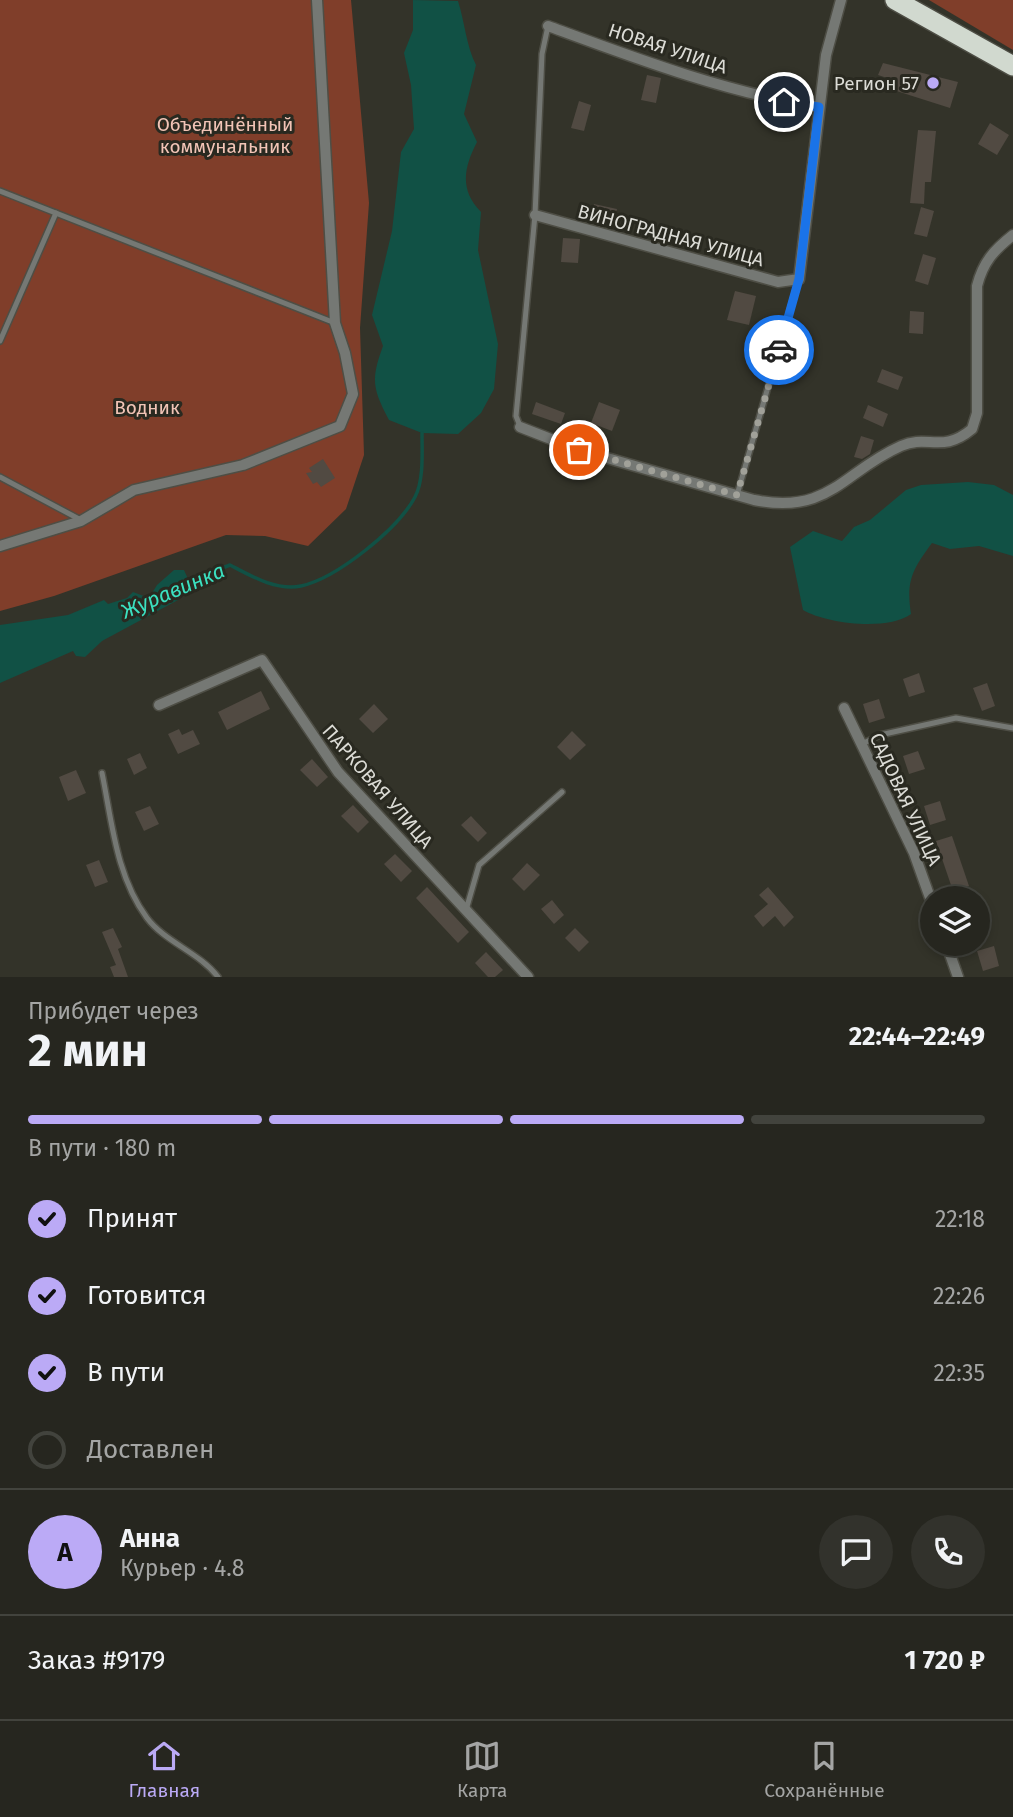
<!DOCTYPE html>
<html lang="ru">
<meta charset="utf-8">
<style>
:root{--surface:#26261f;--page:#32322c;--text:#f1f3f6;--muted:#a4a5a4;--line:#42433d;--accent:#bbaaf6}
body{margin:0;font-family:"Fira Sans",sans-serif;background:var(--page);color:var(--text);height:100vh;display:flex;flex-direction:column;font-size:26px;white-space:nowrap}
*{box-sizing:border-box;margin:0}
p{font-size:23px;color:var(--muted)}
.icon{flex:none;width:38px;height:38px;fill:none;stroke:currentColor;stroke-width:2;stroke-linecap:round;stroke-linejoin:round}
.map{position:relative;height:977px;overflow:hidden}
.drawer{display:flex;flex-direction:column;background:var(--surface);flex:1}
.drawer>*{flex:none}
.fabs{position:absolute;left:920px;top:886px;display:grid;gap:14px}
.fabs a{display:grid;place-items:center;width:70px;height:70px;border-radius:50%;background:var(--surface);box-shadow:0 4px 10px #0003,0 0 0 2px var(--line);font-size:35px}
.pin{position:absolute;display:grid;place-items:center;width:60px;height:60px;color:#fff;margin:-30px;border:4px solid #fff;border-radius:50%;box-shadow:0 2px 7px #0007}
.courier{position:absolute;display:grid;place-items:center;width:70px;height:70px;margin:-35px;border:5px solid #1a73e8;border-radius:50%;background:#fff;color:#222;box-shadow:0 2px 9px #0007}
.summary em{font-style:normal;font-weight:700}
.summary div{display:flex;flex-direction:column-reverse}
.summary{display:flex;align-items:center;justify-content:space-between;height:119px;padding:0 28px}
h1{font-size:46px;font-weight:700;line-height:52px}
.bar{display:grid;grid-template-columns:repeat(4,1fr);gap:10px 7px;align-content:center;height:84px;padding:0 28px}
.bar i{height:9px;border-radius:5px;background:var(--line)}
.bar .selected{background:var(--accent)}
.bar p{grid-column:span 4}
.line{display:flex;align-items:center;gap:18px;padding:0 28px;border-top:2px solid var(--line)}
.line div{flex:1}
.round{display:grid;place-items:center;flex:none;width:74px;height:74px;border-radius:37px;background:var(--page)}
ol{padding:0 28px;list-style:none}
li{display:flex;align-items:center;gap:21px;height:77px}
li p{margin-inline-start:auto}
li .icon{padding:7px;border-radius:50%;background:var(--accent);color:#111;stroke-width:4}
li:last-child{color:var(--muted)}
li i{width:38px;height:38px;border:4px solid var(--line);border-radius:50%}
.tabs{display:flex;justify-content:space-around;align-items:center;height:98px;border-top:2px solid var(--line);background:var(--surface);font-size:19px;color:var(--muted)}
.tabs a{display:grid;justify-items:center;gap:4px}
.tabs .selected{color:var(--accent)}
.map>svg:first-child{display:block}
.green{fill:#803e2a}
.water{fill:#115145}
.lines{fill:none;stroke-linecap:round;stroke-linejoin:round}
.stream{stroke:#115145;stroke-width:3.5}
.building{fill:#514a42}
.lane-casing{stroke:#4e4e45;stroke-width:8}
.street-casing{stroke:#4e4e45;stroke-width:13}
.highway-casing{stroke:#4e4e45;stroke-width:22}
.lane{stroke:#757874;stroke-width:5}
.street{stroke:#757874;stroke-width:10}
.highway{stroke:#d1d9cf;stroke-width:19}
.done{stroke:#a1a199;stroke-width:7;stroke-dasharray:0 12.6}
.route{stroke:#1a73e8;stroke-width:9}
.poi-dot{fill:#bbaaf6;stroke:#292920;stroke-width:2.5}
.labels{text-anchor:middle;stroke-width:6;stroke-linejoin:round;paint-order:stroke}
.street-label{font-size:19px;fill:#dcdcd6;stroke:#292920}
.poi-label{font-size:19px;fill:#dcdcd6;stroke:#292920;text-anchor:end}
.park-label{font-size:19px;fill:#f2c4b6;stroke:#292920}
.water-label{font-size:21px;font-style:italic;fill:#3be1c1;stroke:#292920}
</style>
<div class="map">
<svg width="1013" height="977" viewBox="0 0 1013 977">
<rect width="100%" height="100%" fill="#333329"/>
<g class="green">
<path d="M0,0H351L369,203L360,328L364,455L346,509L308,546L265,536L226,535L54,596L0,611Z"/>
<path d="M929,0H1013V50Z"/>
</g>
<g class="water">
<path d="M413,0L458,1C465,23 466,45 476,65L464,114L477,142C464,167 459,190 481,212L478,250L498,344L494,389L481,413L458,434L422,433L389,420C372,388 371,379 383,346L372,315L392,231L401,152L414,129L411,85L404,53L413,30Z"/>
<path d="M968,482L994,485L1013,495V556L979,546L950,549L932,543C912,570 906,581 911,614C888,631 827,624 803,610L790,547L813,531L842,541L854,527L870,520L906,490L921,485Z"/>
<path d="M174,570H184L189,581L178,600L102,641L85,657L76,656L73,651L0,683V625L68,615L104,600L108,604L127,598L133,592L149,598L157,585Z"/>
</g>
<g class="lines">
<path class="stream" d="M187,582L230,565C251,576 276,591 301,586C337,578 398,529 415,497C424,480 422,452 422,433"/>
</g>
<g class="building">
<path d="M883,63L958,82L950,108L884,87L887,78L878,75Z"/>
<path d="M647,75L661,78L656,103L641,100Z"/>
<path d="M579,101L591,105L584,131L571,128Z"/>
<path d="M990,123L1009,135L997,155L978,144Z"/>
<path d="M918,130L936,131L931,182H925L924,204L910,203Z"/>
<path d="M594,204L617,209L613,226L590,221Z"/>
<path d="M921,207L934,211L927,237L914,234Z"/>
<path d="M563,238L580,239L578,263L561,262Z"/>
<path d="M923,254L936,258L928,285L915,281Z"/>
<path d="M735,291L756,296L749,325L727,320Z"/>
<path d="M910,311L924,312L923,334L909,333Z"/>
<path d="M882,369L903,377L898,390L877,382Z"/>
<path d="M536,402L565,413L561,424L532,414Z"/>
<path d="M599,402L620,410L612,431L591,423Z"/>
<path d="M868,405L888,414L883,427L863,418Z"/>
<path d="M861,436L874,440L870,454L862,459L854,457Z"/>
<path d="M323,459L335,478L321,487L317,482L313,484L306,473L312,472L309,468Z"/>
<path d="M919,673L925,692L909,697L903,679Z"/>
<path d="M987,683L995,706L982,711L973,688Z"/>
<path d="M261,691L270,709L227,730L218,712Z"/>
<path d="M879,699L885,718L869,723L863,704Z"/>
<path d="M374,704L388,719L373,733L359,719Z"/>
<path d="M179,729L182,735L193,730L200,744L178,754L168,734Z"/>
<path d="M572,731L586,745L570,760L557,747Z"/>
<path d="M918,751L925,769L909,774L903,756Z"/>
<path d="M140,753L147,768L134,775L127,759Z"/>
<path d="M312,759L328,777L317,787L300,770Z"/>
<path d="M76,770L86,793L68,801L59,777Z"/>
<path d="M940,801L946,820L930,825L924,806Z"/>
<path d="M353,805L369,822L358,833L341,816Z"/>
<path d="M150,806L159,824L144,831L135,812Z"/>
<path d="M471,816L487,833L478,842L461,825Z"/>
<path d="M952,836L969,886L953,891L936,841Z"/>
<path d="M395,854L412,871L401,882L384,864Z"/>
<path d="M99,860L108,882L95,887L86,865Z"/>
<path d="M527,863L540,875L524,891L512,879Z"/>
<path d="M427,887L469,932L458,943L416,898Z"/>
<path d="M768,887L794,917L784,927L775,916L763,927L754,916L768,904L759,895Z"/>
<path d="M552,900L564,915L554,924L541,909Z"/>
<path d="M113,928L122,947L118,949L128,977H114L110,967L116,965L102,932Z"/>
<path d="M575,928L589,942L579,952L565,938Z"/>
<path d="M994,946L999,966L983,971L977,951Z"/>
<path d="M486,952L503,970L495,977H488L475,963Z"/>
</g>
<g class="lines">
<g class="lane-casing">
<g id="lane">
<path d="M0,191L335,323"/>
<path d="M0,341L56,213"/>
<path d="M520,426L516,416L535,215L542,54L548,26"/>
<path d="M0,477L79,519"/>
<path d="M737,495L799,279"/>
<path d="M862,744L880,735L956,718L1013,728"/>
<path d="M102,773C112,822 116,876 147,918C165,942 200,953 218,977"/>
<path d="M466,910L479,865L562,792"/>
</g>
</g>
<g class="street-casing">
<g id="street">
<path d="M548,26C635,58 727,93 819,107"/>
<path d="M535,215L778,282L799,279L826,55L841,0"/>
<path d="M520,427L579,450L754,500C830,515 842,472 901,446C928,434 942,454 972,429L977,413V286C983,262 994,250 1013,235"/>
<path d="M0,546L81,521L134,490L243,465L340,426L353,394L345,353L335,323L317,0"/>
<path d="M159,705L262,660L338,772L528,977"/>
<path d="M844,708L914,853L933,906"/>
<path d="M946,943L958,977"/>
</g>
</g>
<g class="highway-casing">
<path id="highway" d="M895,0L1013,66"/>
</g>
<use href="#lane" class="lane"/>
<use href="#street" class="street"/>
<use href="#highway" class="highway"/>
</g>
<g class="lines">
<path class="done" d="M579,450L737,495L779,350"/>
<path class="route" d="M779,350L799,279L819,107L784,102"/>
</g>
<circle class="poi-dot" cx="933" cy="83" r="7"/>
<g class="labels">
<g class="street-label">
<text transform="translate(668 48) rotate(18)" y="7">НОВАЯ УЛИЦА</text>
<text transform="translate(671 235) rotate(15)" y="7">ВИНОГРАДНАЯ УЛИЦА</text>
<text transform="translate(378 786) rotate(49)" y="7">ПАРКОВАЯ УЛИЦА</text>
<text transform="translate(906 799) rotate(65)" y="7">САДОВАЯ УЛИЦА</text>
</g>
<g class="poi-label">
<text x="919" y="90">Регион 57</text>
</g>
<g class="park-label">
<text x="225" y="131">Объединённый<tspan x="225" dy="22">коммунальник</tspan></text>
<text x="147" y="414">Водник</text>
</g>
<g class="water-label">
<text transform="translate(173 591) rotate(-23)" y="7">Журавинка</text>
</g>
</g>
</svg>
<div class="fabs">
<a><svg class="icon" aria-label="layers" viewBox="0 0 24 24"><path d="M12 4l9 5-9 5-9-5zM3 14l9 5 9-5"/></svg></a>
</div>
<div class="pin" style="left:579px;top:450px;background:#ea580c"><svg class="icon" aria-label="bag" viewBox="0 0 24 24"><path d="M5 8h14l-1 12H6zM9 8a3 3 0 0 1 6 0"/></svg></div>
<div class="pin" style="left:784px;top:102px;background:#1f2937"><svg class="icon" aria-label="home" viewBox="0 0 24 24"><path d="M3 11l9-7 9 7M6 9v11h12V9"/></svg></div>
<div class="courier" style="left:779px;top:350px"><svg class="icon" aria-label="car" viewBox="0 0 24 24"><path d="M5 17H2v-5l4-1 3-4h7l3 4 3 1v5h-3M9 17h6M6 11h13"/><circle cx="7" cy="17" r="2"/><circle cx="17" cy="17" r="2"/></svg></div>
</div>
<section class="drawer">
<div class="summary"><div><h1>2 мин</h1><p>Прибудет через</p></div><em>22:44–22:49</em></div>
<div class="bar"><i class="selected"></i><i class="selected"></i><i class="selected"></i><i></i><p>В пути · 180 m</p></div>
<ol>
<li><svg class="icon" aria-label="check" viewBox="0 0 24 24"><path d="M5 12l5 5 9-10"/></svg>Принят<p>22:18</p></li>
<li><svg class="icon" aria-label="check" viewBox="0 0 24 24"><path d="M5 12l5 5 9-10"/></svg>Готовится<p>22:26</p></li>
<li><svg class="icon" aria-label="check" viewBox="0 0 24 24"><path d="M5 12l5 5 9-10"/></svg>В пути<p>22:35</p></li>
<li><i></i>Доставлен</li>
</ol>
<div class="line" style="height:126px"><b class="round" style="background:var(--accent);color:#111">А</b><div><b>Анна</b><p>Курьер · 4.8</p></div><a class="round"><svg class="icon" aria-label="chat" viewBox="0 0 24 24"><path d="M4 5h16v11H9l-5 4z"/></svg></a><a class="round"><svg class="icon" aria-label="phone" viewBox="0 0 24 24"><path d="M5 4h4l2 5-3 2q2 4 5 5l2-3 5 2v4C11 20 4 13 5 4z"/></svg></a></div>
<div class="line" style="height:91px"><div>Заказ #9179</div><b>1 720 ₽</b></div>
</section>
<nav class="tabs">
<a class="selected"><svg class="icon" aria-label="home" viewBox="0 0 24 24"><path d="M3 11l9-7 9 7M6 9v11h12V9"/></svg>Главная</a>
<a><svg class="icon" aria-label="map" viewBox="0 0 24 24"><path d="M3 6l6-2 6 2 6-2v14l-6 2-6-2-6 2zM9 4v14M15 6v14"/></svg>Карта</a>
<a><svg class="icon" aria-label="saved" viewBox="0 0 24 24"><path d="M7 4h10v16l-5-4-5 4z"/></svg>Сохранённые</a>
</nav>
